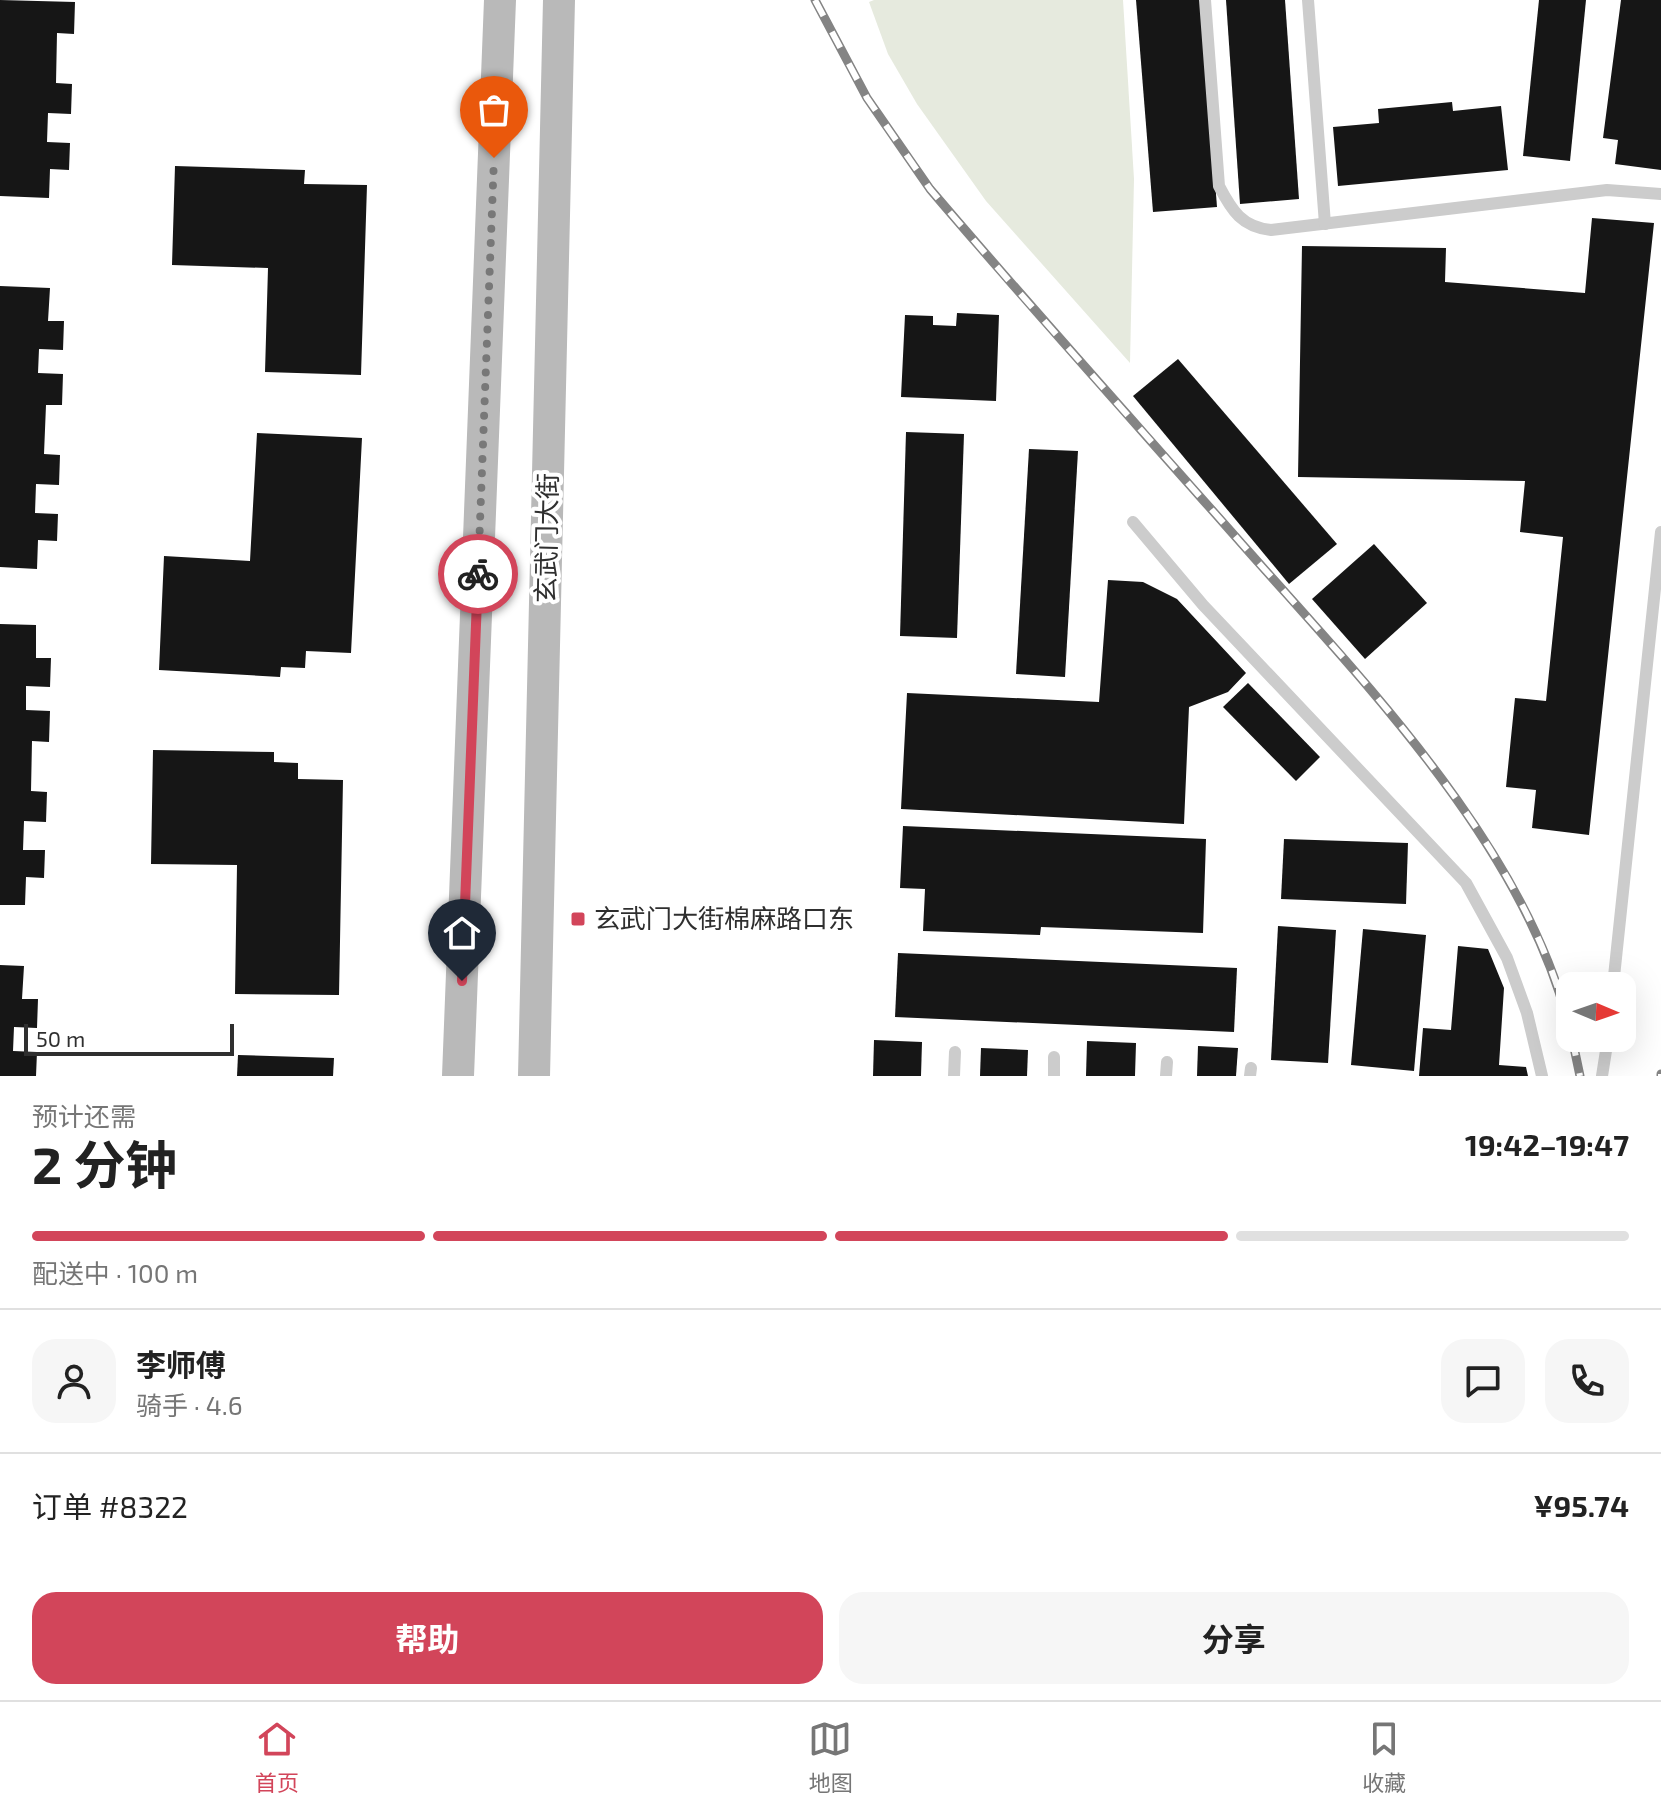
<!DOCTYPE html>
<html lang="zh">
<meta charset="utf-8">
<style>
:root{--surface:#fff;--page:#f6f6f6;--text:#222;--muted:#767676;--line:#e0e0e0;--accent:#d2455a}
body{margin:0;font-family:"Exo 2","Noto Sans SC",sans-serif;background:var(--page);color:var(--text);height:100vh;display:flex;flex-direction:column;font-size:30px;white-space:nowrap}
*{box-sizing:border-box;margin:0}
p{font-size:26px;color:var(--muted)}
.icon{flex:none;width:44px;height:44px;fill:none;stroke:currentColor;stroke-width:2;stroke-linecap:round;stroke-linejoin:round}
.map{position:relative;height:1076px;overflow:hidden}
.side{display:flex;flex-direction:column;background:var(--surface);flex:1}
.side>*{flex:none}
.needle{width:52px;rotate:92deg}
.tools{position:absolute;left:1556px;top:972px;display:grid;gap:16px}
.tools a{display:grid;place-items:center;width:80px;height:80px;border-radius:16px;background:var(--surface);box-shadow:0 8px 32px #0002;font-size:40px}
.scale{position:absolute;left:24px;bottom:20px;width:210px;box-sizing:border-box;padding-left:8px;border:4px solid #2f2f2f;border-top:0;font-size:22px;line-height:28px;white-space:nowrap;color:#2f2f2f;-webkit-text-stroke:6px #fff;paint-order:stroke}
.pin{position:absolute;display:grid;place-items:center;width:68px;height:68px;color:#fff;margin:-82px -34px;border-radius:50% 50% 50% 0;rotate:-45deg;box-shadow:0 0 8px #0007}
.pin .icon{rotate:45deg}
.courier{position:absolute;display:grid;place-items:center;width:80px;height:80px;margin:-40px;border:6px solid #d2455a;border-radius:50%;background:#fff;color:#222;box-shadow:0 2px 10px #0007}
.overview em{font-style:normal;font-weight:700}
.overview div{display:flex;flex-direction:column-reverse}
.overview{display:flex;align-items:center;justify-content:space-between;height:136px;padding:0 32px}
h1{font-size:52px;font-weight:700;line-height:60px}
.bar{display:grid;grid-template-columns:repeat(4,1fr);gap:12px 8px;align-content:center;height:96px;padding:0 32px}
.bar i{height:10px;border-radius:6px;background:var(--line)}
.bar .on{background:var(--accent)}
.bar p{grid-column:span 4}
.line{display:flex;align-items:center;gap:20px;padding:0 32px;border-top:2px solid var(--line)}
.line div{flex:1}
.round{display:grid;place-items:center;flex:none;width:84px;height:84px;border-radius:24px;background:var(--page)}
.action{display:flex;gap:16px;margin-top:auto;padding:16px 32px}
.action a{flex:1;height:92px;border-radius:24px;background:var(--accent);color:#fff;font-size:32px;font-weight:700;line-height:92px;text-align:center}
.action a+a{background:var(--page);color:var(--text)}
.tabs{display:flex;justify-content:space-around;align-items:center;height:112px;border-top:2px solid var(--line);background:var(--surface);font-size:22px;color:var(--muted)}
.tabs a{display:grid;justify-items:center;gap:4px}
.tabs .on{color:var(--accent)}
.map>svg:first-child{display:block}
.green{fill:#e6eade}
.building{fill:#161616}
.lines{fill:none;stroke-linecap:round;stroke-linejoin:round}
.lane{stroke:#ccc;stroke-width:12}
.secondary{stroke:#b9b9b9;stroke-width:32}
.rail-casing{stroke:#848484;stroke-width:9}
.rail{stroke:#fff;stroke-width:6;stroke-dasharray:18;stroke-linecap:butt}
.done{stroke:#787878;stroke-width:8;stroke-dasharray:0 14.4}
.route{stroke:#d2455a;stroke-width:10}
.poi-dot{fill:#d2455a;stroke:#fff;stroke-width:3}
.labels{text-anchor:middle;stroke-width:8;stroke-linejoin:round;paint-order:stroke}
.street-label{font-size:26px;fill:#2f2f2f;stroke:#fff}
.poi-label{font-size:26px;fill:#2f2f2f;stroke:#fff;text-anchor:start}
</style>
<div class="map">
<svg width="1661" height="1076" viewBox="0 0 1661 1076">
<rect width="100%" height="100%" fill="#fff"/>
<path class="green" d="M874,0H1123L1134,179L1130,363L986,201L917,104L888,54L869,2Z"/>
<g class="building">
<path d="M0,0L75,2L74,34L57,33L56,83L72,84L71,114L48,113L47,142L70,143L69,170L50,169L49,198L0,196Z"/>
<path d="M1136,0H1201L1217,207L1153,212Z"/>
<path d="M1226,0H1285L1299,199L1240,204Z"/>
<path d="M1539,0H1586L1570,161L1523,156Z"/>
<path d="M1621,0H1661V170L1615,164L1618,140L1603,138Z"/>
<path d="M1452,102L1453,111L1501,106L1508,170L1338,186L1333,127L1379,123L1378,109Z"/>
<path d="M175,166L305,170L304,184L367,185L361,375L265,372L268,268L172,265Z"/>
<path d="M1592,218L1654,223L1589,835L1532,828L1536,790L1506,787L1515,698L1546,701L1563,537L1520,532L1525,481L1298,477L1302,246L1446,248L1445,282L1585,293Z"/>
<path d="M0,286L50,288L48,321H64L63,350L39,349L38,373L63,374L62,405H46L44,454L60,455L59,485L36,484L35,513L58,514L57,541L38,540L37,569L0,567Z"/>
<path d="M957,313L999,315L996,401L901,397L905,315L933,316V325L956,326Z"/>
<path d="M1178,359L1337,544L1289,584L1133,396Z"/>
<path d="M906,432L964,434L957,638L900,636Z"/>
<path d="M257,433L362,438L351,653L306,651L305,668L281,667L280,677L159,670L164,556L250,561Z"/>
<path d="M1029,449L1078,451L1065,677L1016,674Z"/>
<path d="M1374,544L1427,603L1365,659L1312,599Z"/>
<path d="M1108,580L1143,582L1177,599L1246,673L1228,692L1189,707L1184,824L901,809L907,693L1099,702Z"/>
<path d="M0,624L36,625V658H51L50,687L26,686V710L50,711L49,742L32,741L31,791L47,792L46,822L24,821L23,850H45L44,878L26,877L25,905H0Z"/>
<path d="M1248,683L1320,757L1296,781L1223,707Z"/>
<path d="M153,750L274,752V762L298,763V779L343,780L339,995L235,994L237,865L151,864Z"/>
<path d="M903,826L1206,839L1203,933L1041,927L1040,935L923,931L925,889L900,888Z"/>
<path d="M1284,839L1408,843L1406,904L1281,899Z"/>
<path d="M1278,926L1336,930L1328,1063L1271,1060Z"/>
<path d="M1363,929L1426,935L1414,1071L1351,1065Z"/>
<path d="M1458,946L1488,949L1504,988L1499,1065L1526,1067L1528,1076H1419L1423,1028L1451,1030Z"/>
<path d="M898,953L1237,968L1234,1032L895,1017Z"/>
<path d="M0,965L24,966L22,999H38L37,1028L14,1027L13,1051L37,1052L36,1076H0Z"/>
<path d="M874,1040L922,1042L921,1076H873Z"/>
<path d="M1087,1041L1136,1043L1135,1076H1086Z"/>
<path d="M1198,1046L1238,1048L1236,1076H1197Z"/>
<path d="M981,1048L1028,1050L1027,1076H980Z"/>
<path d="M238,1055L334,1058L333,1076H237Z"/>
</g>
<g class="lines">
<g class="lane">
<path d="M1205,0L1219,186C1232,211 1242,227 1271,230L1607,190L1661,194"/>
<path d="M1308,0L1325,224"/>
<path d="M1133,522L1203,605L1466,883L1507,958L1527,1013L1542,1076"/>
<path d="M1613,986L1661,532"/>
<path d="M954,1076L955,1052"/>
<path d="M1054,1076V1057"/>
<path d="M1166,1076L1167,1062"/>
<path d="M1250,1076L1251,1068"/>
<path d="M1602,1076L1608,1038"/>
</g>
<g class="secondary">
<path d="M458,1076L500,0"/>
<path d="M534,1076L559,0"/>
</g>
<g class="rail-casing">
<g id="rail">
<path d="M815,0L867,98L930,189C1032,309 1138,426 1242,544C1363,681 1528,849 1570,1031"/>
<path d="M1572,1038L1580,1076"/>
<path d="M1661,1076V1074"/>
</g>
</g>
<use href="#rail" class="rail"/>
</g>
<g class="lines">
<path class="done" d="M478,574L494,158"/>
<path class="route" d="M462,981L478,574"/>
</g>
<rect class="poi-dot" x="570" y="911" width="16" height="16" rx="4"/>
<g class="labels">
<g class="street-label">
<text transform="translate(547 538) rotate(-89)" y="9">玄武门大街</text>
</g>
<g class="poi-label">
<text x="594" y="928">玄武门大街棉麻路口东</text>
</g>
</g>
</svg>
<div class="tools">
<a><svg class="needle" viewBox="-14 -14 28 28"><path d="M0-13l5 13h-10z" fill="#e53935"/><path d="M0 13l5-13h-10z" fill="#767676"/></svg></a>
</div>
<div class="scale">50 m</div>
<div class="pin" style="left:494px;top:158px;background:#ea580c"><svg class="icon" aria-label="bag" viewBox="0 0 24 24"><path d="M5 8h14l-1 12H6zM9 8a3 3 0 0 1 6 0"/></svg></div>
<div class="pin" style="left:462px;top:981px;background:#1f2937"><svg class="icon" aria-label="home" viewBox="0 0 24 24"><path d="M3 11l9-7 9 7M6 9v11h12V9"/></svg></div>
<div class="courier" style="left:478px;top:574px"><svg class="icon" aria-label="bike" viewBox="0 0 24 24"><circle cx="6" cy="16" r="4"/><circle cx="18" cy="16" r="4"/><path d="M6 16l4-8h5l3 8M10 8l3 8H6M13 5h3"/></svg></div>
</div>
<section class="side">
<div class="overview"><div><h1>2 分钟</h1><p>预计还需</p></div><em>19:42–19:47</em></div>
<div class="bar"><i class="on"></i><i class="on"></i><i class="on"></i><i></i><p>配送中 · 100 m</p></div>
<div class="line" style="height:144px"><a class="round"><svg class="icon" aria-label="person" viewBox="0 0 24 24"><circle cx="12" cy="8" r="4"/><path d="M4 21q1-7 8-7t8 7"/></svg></a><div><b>李师傅</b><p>骑手 · 4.6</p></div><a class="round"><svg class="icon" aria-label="chat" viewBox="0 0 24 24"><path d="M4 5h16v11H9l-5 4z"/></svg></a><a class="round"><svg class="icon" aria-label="phone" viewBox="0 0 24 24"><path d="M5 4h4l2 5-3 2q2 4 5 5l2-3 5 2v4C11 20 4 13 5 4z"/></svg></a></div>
<div class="line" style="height:104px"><div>订单 #8322</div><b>¥95.74</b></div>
<div class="action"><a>帮助</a><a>分享</a></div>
</section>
<nav class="tabs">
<a class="on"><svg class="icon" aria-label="home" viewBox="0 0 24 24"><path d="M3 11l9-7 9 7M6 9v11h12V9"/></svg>首页</a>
<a><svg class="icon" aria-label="map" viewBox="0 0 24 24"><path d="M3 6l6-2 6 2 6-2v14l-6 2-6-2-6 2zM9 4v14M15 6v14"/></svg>地图</a>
<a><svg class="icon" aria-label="saved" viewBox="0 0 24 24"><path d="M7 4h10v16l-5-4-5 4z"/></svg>收藏</a>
</nav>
